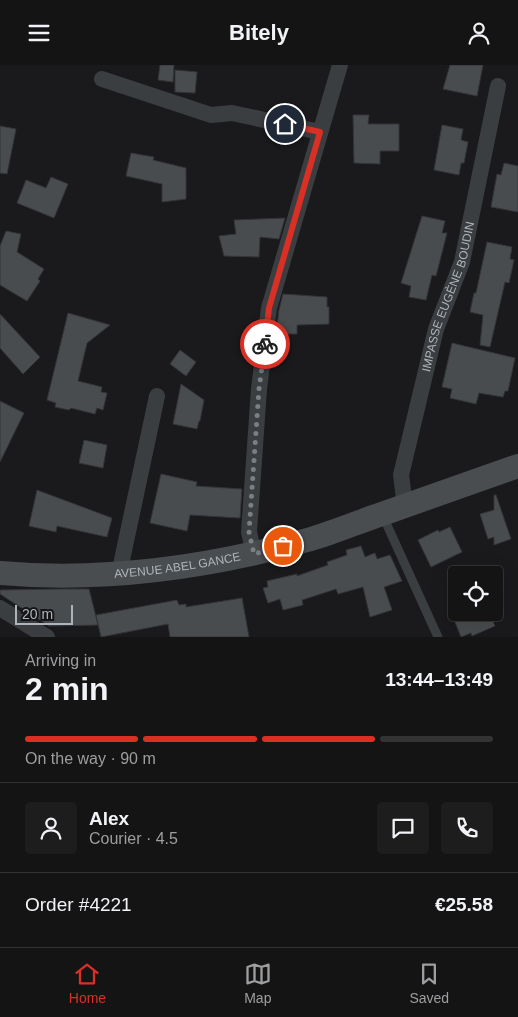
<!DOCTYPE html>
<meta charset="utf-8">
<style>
:root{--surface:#141415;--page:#1d1d1e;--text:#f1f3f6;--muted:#9d9ea0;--line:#333334;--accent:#d93025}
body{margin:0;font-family:Helvetica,sans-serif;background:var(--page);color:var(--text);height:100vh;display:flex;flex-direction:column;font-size:19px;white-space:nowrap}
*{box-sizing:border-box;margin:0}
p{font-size:16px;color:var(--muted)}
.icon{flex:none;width:28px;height:28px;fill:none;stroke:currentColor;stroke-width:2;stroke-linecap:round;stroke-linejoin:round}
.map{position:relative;height:572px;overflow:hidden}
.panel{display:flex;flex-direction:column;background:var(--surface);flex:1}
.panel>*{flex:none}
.buttons{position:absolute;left:448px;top:501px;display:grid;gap:10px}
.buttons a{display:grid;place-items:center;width:55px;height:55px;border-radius:5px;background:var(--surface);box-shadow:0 5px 20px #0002,0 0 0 1px var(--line);font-size:25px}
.scale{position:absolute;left:15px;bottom:12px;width:58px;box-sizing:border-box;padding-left:5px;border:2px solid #aeb5ba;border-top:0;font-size:14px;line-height:18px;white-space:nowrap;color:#aeb5ba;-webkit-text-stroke:4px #151517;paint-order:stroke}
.pin{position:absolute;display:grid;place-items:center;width:42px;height:42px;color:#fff;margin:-21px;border:2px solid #fff;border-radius:50%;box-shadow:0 1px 5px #0007}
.courier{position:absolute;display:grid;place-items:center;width:50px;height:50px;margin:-25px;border:4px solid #d93025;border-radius:50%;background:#fff;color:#222;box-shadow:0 1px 6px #0007}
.overview em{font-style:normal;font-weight:600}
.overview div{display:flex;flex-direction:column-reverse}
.overview{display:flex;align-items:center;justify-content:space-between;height:85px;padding:0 25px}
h1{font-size:32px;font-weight:600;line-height:38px}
.bar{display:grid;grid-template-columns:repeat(4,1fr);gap:8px 5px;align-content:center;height:60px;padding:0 25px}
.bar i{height:6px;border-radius:4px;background:var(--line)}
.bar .current{background:var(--accent)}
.bar p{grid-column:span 4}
.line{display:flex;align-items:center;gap:12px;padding:0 25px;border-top:1px solid var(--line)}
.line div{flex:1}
.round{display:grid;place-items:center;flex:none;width:52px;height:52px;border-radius:5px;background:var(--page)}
header{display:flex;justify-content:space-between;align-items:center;height:65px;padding:0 25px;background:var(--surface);font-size:22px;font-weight:600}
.tabs{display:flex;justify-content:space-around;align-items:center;height:70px;border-top:1px solid var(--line);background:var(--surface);font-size:14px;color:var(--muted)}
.tabs a{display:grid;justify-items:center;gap:2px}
.tabs .current{color:var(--accent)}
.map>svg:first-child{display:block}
.building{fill:#494c4e;stroke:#343538}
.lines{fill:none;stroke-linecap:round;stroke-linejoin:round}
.lane{stroke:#3b3e41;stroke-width:9}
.street{stroke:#3b3e41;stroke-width:16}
.secondary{stroke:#494d50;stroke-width:24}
.done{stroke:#7a7f83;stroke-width:5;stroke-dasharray:0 9}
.route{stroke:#d93025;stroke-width:6}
.labels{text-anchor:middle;stroke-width:4;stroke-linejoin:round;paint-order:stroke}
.street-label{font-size:12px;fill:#aeb5ba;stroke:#151517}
</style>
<header><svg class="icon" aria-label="menu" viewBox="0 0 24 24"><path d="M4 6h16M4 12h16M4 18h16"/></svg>Bitely<svg class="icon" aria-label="person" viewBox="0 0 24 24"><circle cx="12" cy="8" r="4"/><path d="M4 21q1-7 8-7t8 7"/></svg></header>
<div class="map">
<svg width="518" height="572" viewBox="0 0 518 572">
<rect width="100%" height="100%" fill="#1a1a1c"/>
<g class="building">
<path d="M160,0H174L173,17L158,15Z"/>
<path d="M450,0H483L477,31L443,24Z"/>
<path d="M175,5L197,7L195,28L175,27Z"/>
<path d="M353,50H369L368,59H399V86H380V99L354,98Z"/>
<path d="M442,60L463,64L461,75L468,77L464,98H461L459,110L434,105Z"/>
<path d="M0,61L16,64L7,109L0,108Z"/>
<path d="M131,88L154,92L153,95L186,103V134L162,137V119L126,111Z"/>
<path d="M504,98L518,101V147L491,142L497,109L501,110Z"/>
<path d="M51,112L68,119L54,153L17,138L26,115L46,123Z"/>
<path d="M422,151L445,156L442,168H447L436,211L432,210L426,235L409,232L411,221L401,218Z"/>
<path d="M285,153L279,174L260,172L259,192L224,191L219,171L236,169L234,155Z"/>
<path d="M6,166L21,169L17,187L44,204L38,214L40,216L27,236L0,220V181Z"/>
<path d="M487,177L512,182L510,194L514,195L509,218L505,217L490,282L480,280L483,250L470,247L474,228H476Z"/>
<path d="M283,229L327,232V242H329V259L297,260V269H276L279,245Z"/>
<path d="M68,248L110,260L87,278L78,316L102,322L101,327L107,328L103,345L97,343L95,349L71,343L69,345L55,342L56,338L47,335Z"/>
<path d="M0,249L40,292L23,309L0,283Z"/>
<path d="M452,278L515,293L508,326H505L503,332L479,328L476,339L450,333L452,324L442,322Z"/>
<path d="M180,285L196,297L186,311L170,299Z"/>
<path d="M181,319L204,335L200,356H199L197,364L173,359Z"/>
<path d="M0,336L24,348L0,397Z"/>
<path d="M84,375L107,380L103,403L79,398Z"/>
<path d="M161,409L197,417L196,421L242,424L240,453L190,450L187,466L150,458Z"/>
<path d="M37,425L112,453L107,472L57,461L56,467L29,461Z"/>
<path d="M494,430H496L511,474L494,480V472L488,474L480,449L494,445Z"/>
<path d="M450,462L462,487L431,502L418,475L438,465L439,467Z"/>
<path d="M361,481L365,492L375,488L377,494L390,490L402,516L384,522L392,545L370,552L363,522L338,529L336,524L302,535L303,540L283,545L280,534L268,538L263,523L268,522L267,516L297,509V511L328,500L327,497L347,490L346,485Z"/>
<path d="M60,524H89L98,560L49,561L0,529V525Z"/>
<path d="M242,533L249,572H170L168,559L101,572L96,550L177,535L179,540L186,539V542Z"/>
<path d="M464,548H489L495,561L472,571L471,568L461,572L453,552Z"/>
</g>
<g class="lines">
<path class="lane" d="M382,449L438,572"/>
<g class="street">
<path d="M102,14L211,50L232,48L320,67"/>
<path id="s1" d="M405,441L401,410L436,264L462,197L498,21"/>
<path d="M254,489L249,467L259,324L269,243L340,0"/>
<path d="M119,509L157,331"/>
<path d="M0,543L47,572"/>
</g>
<path class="secondary" id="s2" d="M0,508C104,517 211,502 311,474C335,467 358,457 382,449C428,433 473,417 518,401"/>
</g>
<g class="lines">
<path class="done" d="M265,279L259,324L249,467L254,489L283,481"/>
<path class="route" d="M265,279L269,243L320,67L285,59"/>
</g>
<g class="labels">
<g class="street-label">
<text dy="4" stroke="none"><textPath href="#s1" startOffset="216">IMPASSE EUGÈNE BOUDIN</textPath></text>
<text dy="4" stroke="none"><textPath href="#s2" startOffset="178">AVENUE ABEL GANCE</textPath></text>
</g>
</g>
</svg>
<div class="buttons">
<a><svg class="icon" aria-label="locate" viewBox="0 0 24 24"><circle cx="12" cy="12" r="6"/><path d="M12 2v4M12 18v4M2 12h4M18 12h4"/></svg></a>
</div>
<div class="scale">20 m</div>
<div class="pin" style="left:283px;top:481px;background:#ea580c"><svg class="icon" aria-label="bag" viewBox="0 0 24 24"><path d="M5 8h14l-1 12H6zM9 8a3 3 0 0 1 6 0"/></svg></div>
<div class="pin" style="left:285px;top:59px;background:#1f2937"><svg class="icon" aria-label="home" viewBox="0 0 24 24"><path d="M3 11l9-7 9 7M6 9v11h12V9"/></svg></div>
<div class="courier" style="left:265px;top:279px"><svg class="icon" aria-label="bike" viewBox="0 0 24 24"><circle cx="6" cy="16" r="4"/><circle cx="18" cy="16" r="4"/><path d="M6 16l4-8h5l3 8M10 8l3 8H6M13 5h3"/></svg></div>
</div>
<section class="panel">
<div class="overview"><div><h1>2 min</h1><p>Arriving in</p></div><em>13:44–13:49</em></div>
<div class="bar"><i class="current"></i><i class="current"></i><i class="current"></i><i></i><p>On the way · 90 m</p></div>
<div class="line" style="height:90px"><a class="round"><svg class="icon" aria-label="person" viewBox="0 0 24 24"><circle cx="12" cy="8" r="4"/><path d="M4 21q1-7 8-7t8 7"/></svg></a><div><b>Alex</b><p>Courier · 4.5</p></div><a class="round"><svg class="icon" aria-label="chat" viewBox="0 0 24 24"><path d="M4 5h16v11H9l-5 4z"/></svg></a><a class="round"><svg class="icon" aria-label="phone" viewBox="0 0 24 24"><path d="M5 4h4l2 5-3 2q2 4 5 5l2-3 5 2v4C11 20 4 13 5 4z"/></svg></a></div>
<div class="line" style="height:65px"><div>Order #4221</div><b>€25.58</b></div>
</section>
<nav class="tabs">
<a class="current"><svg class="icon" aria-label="home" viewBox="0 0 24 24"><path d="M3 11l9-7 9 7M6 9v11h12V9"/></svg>Home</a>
<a><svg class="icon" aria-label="map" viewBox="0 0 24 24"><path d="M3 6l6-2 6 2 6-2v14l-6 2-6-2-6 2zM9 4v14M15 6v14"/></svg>Map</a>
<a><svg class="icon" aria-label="saved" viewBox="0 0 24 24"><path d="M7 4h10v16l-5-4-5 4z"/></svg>Saved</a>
</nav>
